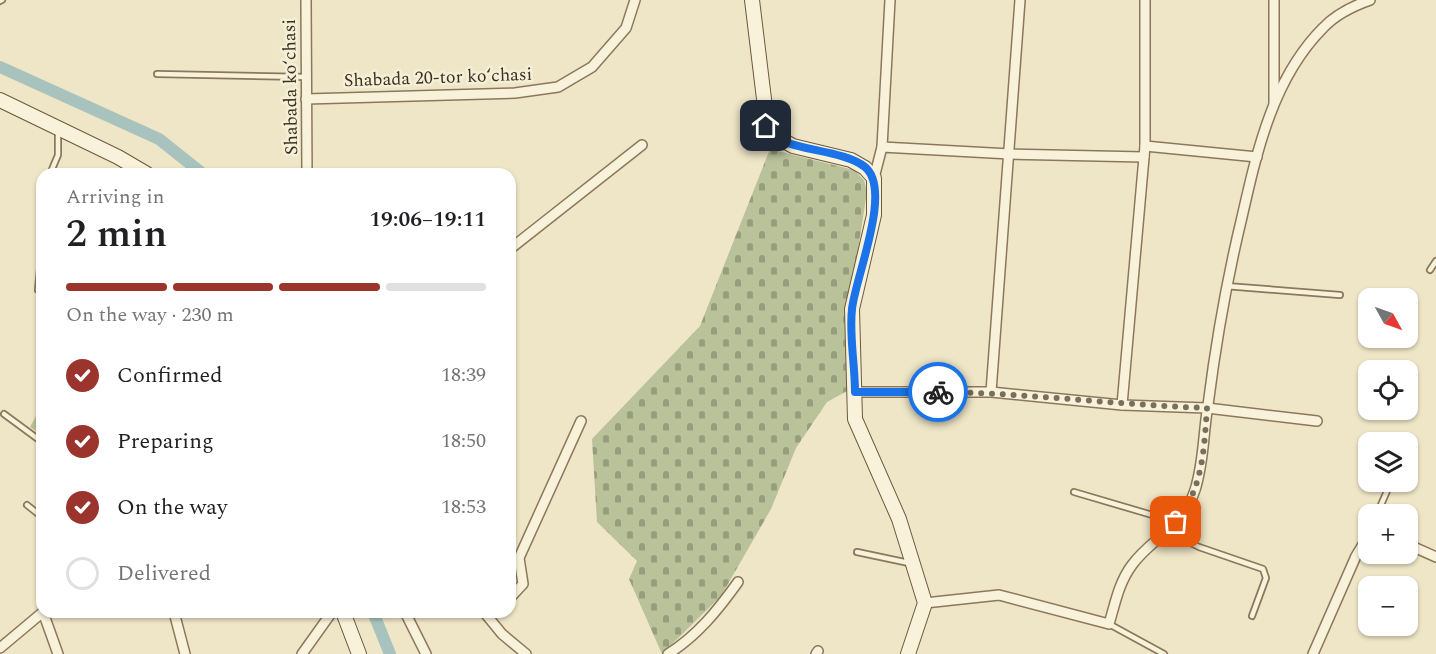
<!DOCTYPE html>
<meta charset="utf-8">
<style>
:root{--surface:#fff;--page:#f2f2f2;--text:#202124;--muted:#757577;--line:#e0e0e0;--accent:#9a342c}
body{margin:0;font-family:Spectral,serif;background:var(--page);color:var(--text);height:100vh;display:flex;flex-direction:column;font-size:22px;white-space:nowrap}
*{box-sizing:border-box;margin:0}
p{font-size:20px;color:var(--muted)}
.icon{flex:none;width:33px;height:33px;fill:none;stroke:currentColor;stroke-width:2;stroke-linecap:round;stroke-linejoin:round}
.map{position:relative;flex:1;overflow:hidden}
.drawer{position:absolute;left:36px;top:168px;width:480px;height:450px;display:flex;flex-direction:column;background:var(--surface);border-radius:18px;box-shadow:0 2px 4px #0004}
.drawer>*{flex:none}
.needle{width:39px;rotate:130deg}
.tools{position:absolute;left:1358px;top:288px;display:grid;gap:12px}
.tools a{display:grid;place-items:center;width:60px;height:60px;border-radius:12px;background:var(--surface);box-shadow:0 2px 4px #0004;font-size:30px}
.pin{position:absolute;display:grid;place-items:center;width:51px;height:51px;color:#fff;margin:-26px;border-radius:12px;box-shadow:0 3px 9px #0006}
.courier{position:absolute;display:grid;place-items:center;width:60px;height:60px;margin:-30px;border:4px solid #1a73e8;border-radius:50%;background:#fff;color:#222;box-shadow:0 2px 8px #0007}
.overview em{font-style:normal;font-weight:600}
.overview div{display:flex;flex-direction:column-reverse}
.overview{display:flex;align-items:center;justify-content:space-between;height:102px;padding:0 30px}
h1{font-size:39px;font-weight:600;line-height:45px}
.bar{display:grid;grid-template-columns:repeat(4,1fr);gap:9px 6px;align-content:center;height:72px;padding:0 30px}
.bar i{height:8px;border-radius:4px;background:var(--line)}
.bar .selected{background:var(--accent)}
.bar p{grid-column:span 4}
ol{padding:0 30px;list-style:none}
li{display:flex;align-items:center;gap:18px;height:66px}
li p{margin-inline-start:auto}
li .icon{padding:6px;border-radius:50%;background:var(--accent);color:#fff;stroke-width:4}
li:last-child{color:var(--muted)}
li i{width:33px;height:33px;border:3px solid var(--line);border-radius:50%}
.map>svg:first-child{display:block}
.cemetery{fill:url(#cemetery-stones)}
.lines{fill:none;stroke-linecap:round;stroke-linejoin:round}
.canal{stroke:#a8c3bd;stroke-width:12}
.lane-casing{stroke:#8b785c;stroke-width:8}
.street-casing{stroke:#8b785c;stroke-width:12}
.secondary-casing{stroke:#6d593f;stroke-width:16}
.lane{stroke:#f9f2db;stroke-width:4.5}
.street{stroke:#f9f2db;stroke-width:9}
.secondary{stroke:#f9f2db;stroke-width:14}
.done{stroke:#7a6f5a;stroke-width:6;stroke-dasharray:0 10.8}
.route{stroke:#1a73e8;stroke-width:8}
.labels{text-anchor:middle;stroke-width:5;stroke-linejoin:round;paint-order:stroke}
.street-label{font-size:18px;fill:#3b2f20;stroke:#f6efd7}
</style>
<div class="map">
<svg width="1436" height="654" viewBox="0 0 1436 654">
<defs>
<pattern id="cemetery-stones" width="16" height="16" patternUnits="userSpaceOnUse" patternTransform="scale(1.5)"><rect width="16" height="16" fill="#bac29a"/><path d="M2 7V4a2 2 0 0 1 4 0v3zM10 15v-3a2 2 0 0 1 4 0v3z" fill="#989e7d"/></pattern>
</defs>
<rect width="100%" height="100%" fill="#efe6c7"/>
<g class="cemetery">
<path d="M770,149L854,170L864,180L867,192L849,307V390L827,402L796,448L771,509L721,596L662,654L629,579L637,561L597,522L592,439L700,326Z"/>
<path d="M42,405V435L30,427Z"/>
</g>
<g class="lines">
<g class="canal">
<path d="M0,67L159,139L203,174"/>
<path d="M373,612L390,654"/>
</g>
<g class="lane-casing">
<g id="lane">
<path d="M0,1L2,0"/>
<path d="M157,74L306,77"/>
<path d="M50,174L58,155V130"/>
<path d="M42,207L40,222L42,241"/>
<path d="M1430,270L1436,261"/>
<path d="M1226,286L1340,295"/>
<path d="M38,290L42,248"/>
<path d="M4,414L42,442"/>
<path d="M1074,492L1176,522"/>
<path d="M27,505L42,517"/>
<path d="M1377,514L1391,482"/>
<path d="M1168,532L1199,547L1263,569L1266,578L1252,616"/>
<path d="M857,552L909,563"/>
<path d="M1109,624L1164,654"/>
</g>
</g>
<g class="street-casing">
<g id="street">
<path d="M306,0L307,174"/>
<path d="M1145,0V146L1122,405L1207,408L1317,421"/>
<path d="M1274,0V103"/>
<path d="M306,99L515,93L558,87L592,67L626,28L635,0"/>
<path d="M1145,146L1257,157"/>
<path d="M882,147L890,0"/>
<path d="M874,178L882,147L1010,154L1144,157"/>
<path d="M510,249L642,145"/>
<path d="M855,392H991L1020,0"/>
<path d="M991,392L1122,405"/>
<path d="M1407,544L1436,557"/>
<path d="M510,598L523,584L519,558L581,421"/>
<path d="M925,603L999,595L1109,624C1115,604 1119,582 1132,565C1152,537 1182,530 1195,490C1204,462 1203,434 1208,405C1216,342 1227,279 1242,217C1257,151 1273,78 1323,28C1335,15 1353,6 1370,0"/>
<path d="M43,612L58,654"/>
<path d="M174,612L185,654"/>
<path d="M405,612L426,654"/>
<path d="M484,612L502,634L526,654"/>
<path d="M0,648L43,612"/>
<path d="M302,654L332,612"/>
<path d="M668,654C697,636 718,610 738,582"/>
<path d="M816,654L818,651"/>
<path d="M1313,654L1356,556L1368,536"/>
</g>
</g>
<g class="secondary-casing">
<g id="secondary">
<path d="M752,0L768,132L793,146L851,160L865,168L874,178V215L852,309L855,419L899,519L925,603L908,654"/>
<path d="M0,100L118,157L147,174"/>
<path d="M343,612L359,654"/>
</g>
</g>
<use href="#lane" class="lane"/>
<use href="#street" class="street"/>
<use href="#secondary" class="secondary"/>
</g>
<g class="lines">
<path class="done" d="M938,392C1028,393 1117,405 1207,408C1204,449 1203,489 1176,522"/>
<path class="route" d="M766,126L772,136L782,141C806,151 846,152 865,167C893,190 855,278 852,309C849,335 855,365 855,392H938"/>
</g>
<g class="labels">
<g class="street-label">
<text transform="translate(438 77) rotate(-2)" y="6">Shabada 20-tor koʻchasi</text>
<text transform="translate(290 87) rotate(-91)" y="6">Shabada koʻchasi</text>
</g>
</g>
</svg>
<div class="tools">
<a><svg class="needle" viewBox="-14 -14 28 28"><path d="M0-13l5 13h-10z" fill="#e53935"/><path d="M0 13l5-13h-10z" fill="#757577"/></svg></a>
<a><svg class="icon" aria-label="locate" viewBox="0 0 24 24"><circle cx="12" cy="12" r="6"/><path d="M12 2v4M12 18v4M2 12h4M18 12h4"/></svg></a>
<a><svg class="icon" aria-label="layers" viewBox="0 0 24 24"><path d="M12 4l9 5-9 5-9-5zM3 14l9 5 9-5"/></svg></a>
<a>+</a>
<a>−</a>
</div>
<div class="pin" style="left:1176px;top:522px;background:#ea580c"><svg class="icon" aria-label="bag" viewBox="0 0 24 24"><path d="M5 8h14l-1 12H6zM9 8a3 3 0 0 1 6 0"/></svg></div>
<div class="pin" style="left:766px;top:126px;background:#1f2937"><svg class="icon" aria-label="home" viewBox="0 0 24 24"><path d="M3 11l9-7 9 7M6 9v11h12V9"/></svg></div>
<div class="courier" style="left:938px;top:392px"><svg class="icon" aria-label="bike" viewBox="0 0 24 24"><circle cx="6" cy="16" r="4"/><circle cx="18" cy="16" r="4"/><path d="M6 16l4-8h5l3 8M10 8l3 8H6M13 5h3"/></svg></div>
<section class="drawer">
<div class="overview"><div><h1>2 min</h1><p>Arriving in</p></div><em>19:06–19:11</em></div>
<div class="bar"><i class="selected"></i><i class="selected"></i><i class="selected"></i><i></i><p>On the way · 230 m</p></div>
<ol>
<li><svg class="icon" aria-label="check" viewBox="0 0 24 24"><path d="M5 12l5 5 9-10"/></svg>Confirmed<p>18:39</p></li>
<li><svg class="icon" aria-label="check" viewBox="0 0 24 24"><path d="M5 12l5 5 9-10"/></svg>Preparing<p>18:50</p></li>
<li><svg class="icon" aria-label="check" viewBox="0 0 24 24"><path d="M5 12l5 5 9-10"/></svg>On the way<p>18:53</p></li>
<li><i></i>Delivered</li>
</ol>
</section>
</div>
